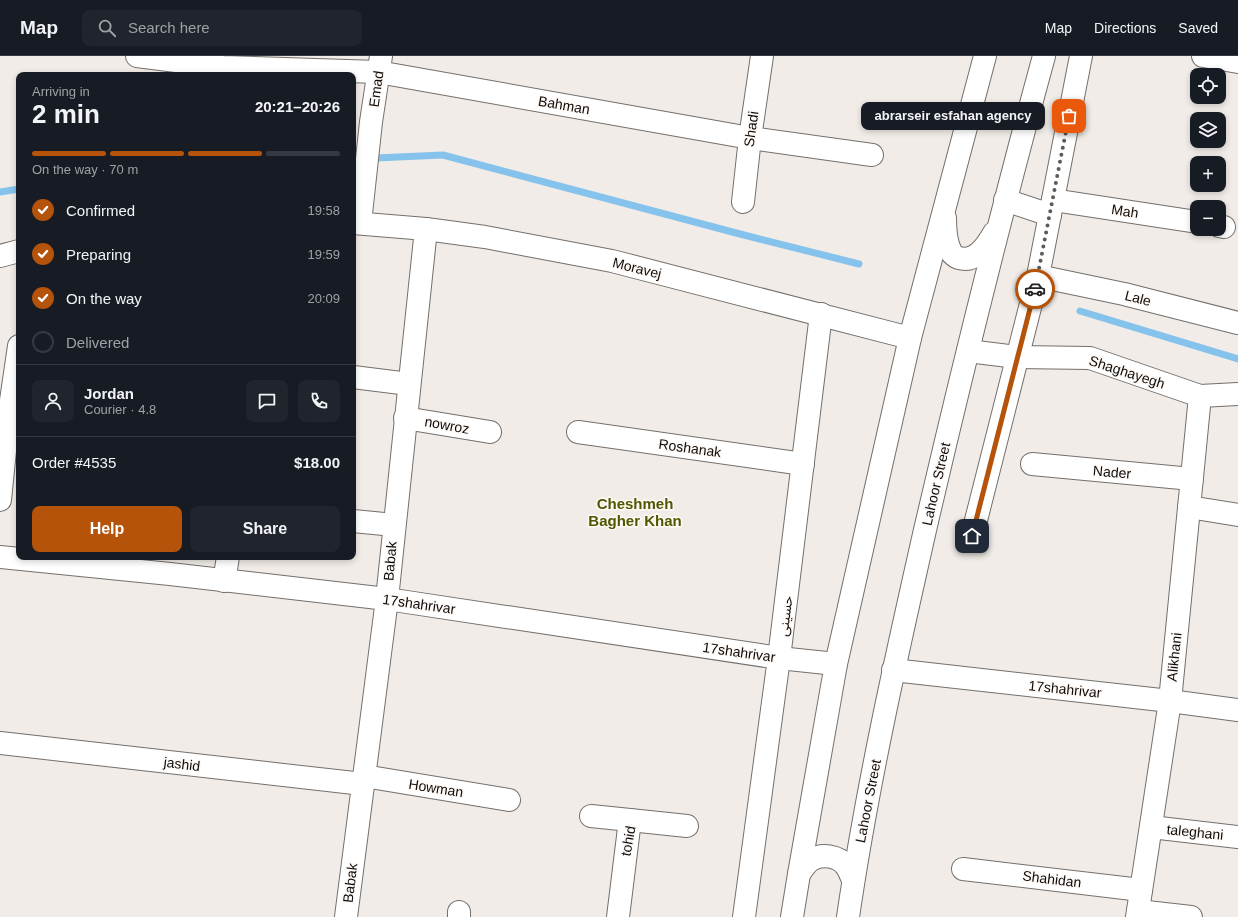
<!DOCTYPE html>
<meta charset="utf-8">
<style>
:root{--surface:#171b24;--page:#20242c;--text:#f1f3f6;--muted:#9ea1a6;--line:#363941;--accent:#b45309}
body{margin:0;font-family:Arial,"Noto Sans Arabic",sans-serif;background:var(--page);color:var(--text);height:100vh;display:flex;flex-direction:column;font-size:15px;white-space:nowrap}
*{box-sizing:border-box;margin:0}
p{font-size:13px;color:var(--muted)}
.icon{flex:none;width:22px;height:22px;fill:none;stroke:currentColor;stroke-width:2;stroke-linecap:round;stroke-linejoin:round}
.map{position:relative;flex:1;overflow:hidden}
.sheet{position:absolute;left:16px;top:16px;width:340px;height:488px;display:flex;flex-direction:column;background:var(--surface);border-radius:8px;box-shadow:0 2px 6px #0003}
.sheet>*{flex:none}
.buttons{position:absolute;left:1190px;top:12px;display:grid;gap:8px}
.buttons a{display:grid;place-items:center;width:36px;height:36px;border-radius:8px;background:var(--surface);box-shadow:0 2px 6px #0003;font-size:20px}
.pin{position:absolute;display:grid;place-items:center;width:34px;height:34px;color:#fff;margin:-17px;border-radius:8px;box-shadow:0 2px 6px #0006}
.courier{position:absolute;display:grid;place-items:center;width:40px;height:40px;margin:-20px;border:3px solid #b45309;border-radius:50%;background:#fff;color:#222;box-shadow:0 1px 5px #0007}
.bubble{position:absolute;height:28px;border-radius:8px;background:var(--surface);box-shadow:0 2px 6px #0003;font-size:13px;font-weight:600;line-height:28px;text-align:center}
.headline em{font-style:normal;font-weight:600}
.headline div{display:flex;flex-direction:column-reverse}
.headline{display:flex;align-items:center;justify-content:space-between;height:68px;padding:0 16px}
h1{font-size:26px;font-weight:600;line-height:30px}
.bar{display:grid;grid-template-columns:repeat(4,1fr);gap:6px 4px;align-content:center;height:48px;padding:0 16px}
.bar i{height:5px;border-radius:3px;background:var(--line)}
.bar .selected{background:var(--accent)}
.bar p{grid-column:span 4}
.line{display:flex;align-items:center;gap:10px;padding:0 16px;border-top:1px solid var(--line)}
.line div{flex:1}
.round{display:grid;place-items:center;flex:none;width:42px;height:42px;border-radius:8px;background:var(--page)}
ol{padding:0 16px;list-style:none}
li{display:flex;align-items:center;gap:12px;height:44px}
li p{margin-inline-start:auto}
li .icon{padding:4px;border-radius:50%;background:var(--accent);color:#fff;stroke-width:4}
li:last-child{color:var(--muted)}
li i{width:22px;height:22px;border:2px solid var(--line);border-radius:50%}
.primary-button{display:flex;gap:8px;margin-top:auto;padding:8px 16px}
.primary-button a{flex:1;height:46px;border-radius:8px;background:var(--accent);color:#fff;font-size:16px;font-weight:600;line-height:46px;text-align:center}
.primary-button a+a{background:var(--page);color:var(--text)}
header{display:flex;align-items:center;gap:24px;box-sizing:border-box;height:56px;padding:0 20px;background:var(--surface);border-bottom:1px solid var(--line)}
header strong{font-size:19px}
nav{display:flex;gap:22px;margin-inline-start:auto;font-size:14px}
.search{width:280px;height:36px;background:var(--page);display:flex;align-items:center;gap:10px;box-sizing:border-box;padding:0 14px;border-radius:8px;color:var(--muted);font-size:15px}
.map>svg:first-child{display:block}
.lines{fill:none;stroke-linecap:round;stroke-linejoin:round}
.stream{stroke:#85c2ec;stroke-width:7}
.street-casing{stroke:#746f6b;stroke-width:24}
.secondary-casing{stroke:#746f6b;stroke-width:24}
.street{stroke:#fff;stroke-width:22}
.secondary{stroke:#fff;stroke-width:22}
.done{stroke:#5d5a58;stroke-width:4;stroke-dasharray:0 7.2}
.route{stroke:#b45309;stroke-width:5}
.labels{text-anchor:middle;stroke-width:3;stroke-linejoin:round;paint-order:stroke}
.street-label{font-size:14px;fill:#0e0c0b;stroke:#fff9f5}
.neighbourhood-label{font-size:15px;font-weight:bold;fill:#4d5801;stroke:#fff9f5}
</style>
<header>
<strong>Map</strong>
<div class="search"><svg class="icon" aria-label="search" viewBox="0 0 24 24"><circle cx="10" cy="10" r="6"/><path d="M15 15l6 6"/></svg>Search here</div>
<nav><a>Map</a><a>Directions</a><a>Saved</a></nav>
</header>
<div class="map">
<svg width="1238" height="861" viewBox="0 0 1238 861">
<rect width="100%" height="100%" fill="#f1ece7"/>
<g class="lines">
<g class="stream">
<path d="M353,103L443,99L740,178L859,208"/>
<path d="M0,136L19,133"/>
<path d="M1080,255L1238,303"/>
</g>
<g class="street-casing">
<g id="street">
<path d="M137,0L223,11L378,16L750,82L872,99"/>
<path d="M1005,144L1050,159"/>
<path d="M1053,144L1197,166"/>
<path d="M743,146L750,82L762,0"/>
<path d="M353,167L426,173L485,181L612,205L910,282"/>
<path d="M360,167L371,66L381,0"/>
<path d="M1219,170L1224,171"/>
<path d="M0,200L19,195"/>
<path d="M1038,220L1124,238L1238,267"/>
<path d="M968,295L1017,301L1090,302L1200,340L1238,338"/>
<path d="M353,321L409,328"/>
<path d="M405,362L490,376"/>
<path d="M578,376L803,408"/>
<path d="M1032,408L1192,423"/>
<path d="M0,444L8,365L19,290"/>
<path d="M1189,451L1238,459"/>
<path d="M353,465L394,469"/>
<path d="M972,480L1038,220L1081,0"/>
<path d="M0,501L170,518L387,543L779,602L836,608"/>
<path d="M224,525L228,501"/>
<path d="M893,614L1170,645L1238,654"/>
<path d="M0,687L363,728"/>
<path d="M364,720L509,744"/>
<path d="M591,760L630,764"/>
<path d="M1151,771L1238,781"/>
<path d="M963,813L1141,834"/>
<path d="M1138,855L1191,861"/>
<path d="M346,861L387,543L426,173"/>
<path d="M459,861V856"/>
<path d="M618,861L630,764L687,770"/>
<path d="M744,861L779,602L821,258"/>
<path d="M1137,861L1170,645L1200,340"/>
</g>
</g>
<g class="secondary-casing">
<g id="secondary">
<path d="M1203,0L1238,6"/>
<path d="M945,162C945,173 946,187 951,196C953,199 956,201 959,202C976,207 987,189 994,177"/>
<path d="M799,818C802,814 806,807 811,804C822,797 839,800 846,810C849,814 851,820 853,824"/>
<path d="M792,861L799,818L836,608L910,282L985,0"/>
<path d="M848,861C867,731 896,602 925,474C962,315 1001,157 1044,0"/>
</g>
</g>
<use href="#street" class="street"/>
<use href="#secondary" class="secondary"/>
</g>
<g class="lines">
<path class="done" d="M1035,233L1069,60"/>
<path class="route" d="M972,480L1035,233"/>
</g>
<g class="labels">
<g class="street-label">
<text transform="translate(376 33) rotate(-82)" y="5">Emad</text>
<text transform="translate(564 49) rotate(10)" y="5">Bahman</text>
<text transform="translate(751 73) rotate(-82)" y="5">Shadi</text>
<text transform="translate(1125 155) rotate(9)" y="5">Mah</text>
<text transform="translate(637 212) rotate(14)" y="5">Moravej</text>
<text transform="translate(1138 242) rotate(14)" y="5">Lale</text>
<text transform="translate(1127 316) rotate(18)" y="5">Shaghayegh</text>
<text transform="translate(447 369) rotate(10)" y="5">nowroz</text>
<text transform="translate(690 392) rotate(8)" y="5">Roshanak</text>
<text transform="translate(1112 416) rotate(5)" y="5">Nader</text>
<text transform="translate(936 428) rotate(-77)" y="5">Lahoor Street</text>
<text transform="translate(390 505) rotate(-85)" y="5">Babak</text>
<text transform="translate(419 548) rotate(8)" y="5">17shahrivar</text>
<text transform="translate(785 560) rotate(-83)" y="5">حسینی</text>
<text transform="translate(739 596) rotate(8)" y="5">17shahrivar</text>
<text transform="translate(1174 601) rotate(-84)" y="5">Alikhani</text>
<text transform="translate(1065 633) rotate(6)" y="5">17shahrivar</text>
<text transform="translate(182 708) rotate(7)" y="5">jashid</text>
<text transform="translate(436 732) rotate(9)" y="5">Howman</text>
<text transform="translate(868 745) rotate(-79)" y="5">Lahoor Street</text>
<text transform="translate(1195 776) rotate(6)" y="5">taleghani</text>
<text transform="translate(628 785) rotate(-80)" y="5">tohid</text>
<text transform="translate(1052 823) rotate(7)" y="5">Shahidan</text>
<text transform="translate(350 827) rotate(-83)" y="5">Babak</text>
</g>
<g class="neighbourhood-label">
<text x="635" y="453">Cheshmeh<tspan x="635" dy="17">Bagher Khan</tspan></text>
</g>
</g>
</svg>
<div class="buttons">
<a><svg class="icon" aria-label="locate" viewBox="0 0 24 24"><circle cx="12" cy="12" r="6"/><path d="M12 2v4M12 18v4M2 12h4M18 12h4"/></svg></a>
<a><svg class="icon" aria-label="layers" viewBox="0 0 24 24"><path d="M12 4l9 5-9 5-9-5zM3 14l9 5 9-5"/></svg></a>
<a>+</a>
<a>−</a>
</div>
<div class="pin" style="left:1069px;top:60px;background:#ea580c"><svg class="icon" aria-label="bag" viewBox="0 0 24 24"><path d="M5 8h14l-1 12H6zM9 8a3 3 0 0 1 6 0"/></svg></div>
<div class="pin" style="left:972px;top:480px;background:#1f2937"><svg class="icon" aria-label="home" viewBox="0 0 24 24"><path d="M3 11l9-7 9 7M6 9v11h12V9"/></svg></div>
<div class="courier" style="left:1035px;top:233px"><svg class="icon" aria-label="car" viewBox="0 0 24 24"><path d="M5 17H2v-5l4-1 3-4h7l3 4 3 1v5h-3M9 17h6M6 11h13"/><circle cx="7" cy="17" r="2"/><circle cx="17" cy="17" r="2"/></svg></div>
<div class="bubble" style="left:861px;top:46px;width:184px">abrarseir esfahan agency</div>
<section class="sheet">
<div class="headline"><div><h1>2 min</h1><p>Arriving in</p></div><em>20:21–20:26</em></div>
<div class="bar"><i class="selected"></i><i class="selected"></i><i class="selected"></i><i></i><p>On the way · 70 m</p></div>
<ol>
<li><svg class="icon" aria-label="check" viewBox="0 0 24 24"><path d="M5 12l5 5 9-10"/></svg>Confirmed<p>19:58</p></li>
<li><svg class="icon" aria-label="check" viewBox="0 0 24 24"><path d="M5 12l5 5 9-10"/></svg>Preparing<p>19:59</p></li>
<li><svg class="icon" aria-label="check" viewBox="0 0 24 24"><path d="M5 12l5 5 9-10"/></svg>On the way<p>20:09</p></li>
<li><i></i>Delivered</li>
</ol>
<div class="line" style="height:72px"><a class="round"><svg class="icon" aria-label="person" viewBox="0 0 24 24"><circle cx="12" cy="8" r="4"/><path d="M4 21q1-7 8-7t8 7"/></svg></a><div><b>Jordan</b><p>Courier · 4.8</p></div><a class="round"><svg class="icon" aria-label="chat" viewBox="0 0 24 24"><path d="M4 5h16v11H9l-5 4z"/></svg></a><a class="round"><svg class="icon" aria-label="phone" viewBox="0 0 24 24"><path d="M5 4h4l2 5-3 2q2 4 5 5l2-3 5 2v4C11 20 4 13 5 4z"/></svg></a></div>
<div class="line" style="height:52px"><div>Order #4535</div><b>$18.00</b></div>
<div class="primary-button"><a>Help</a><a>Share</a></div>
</section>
</div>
